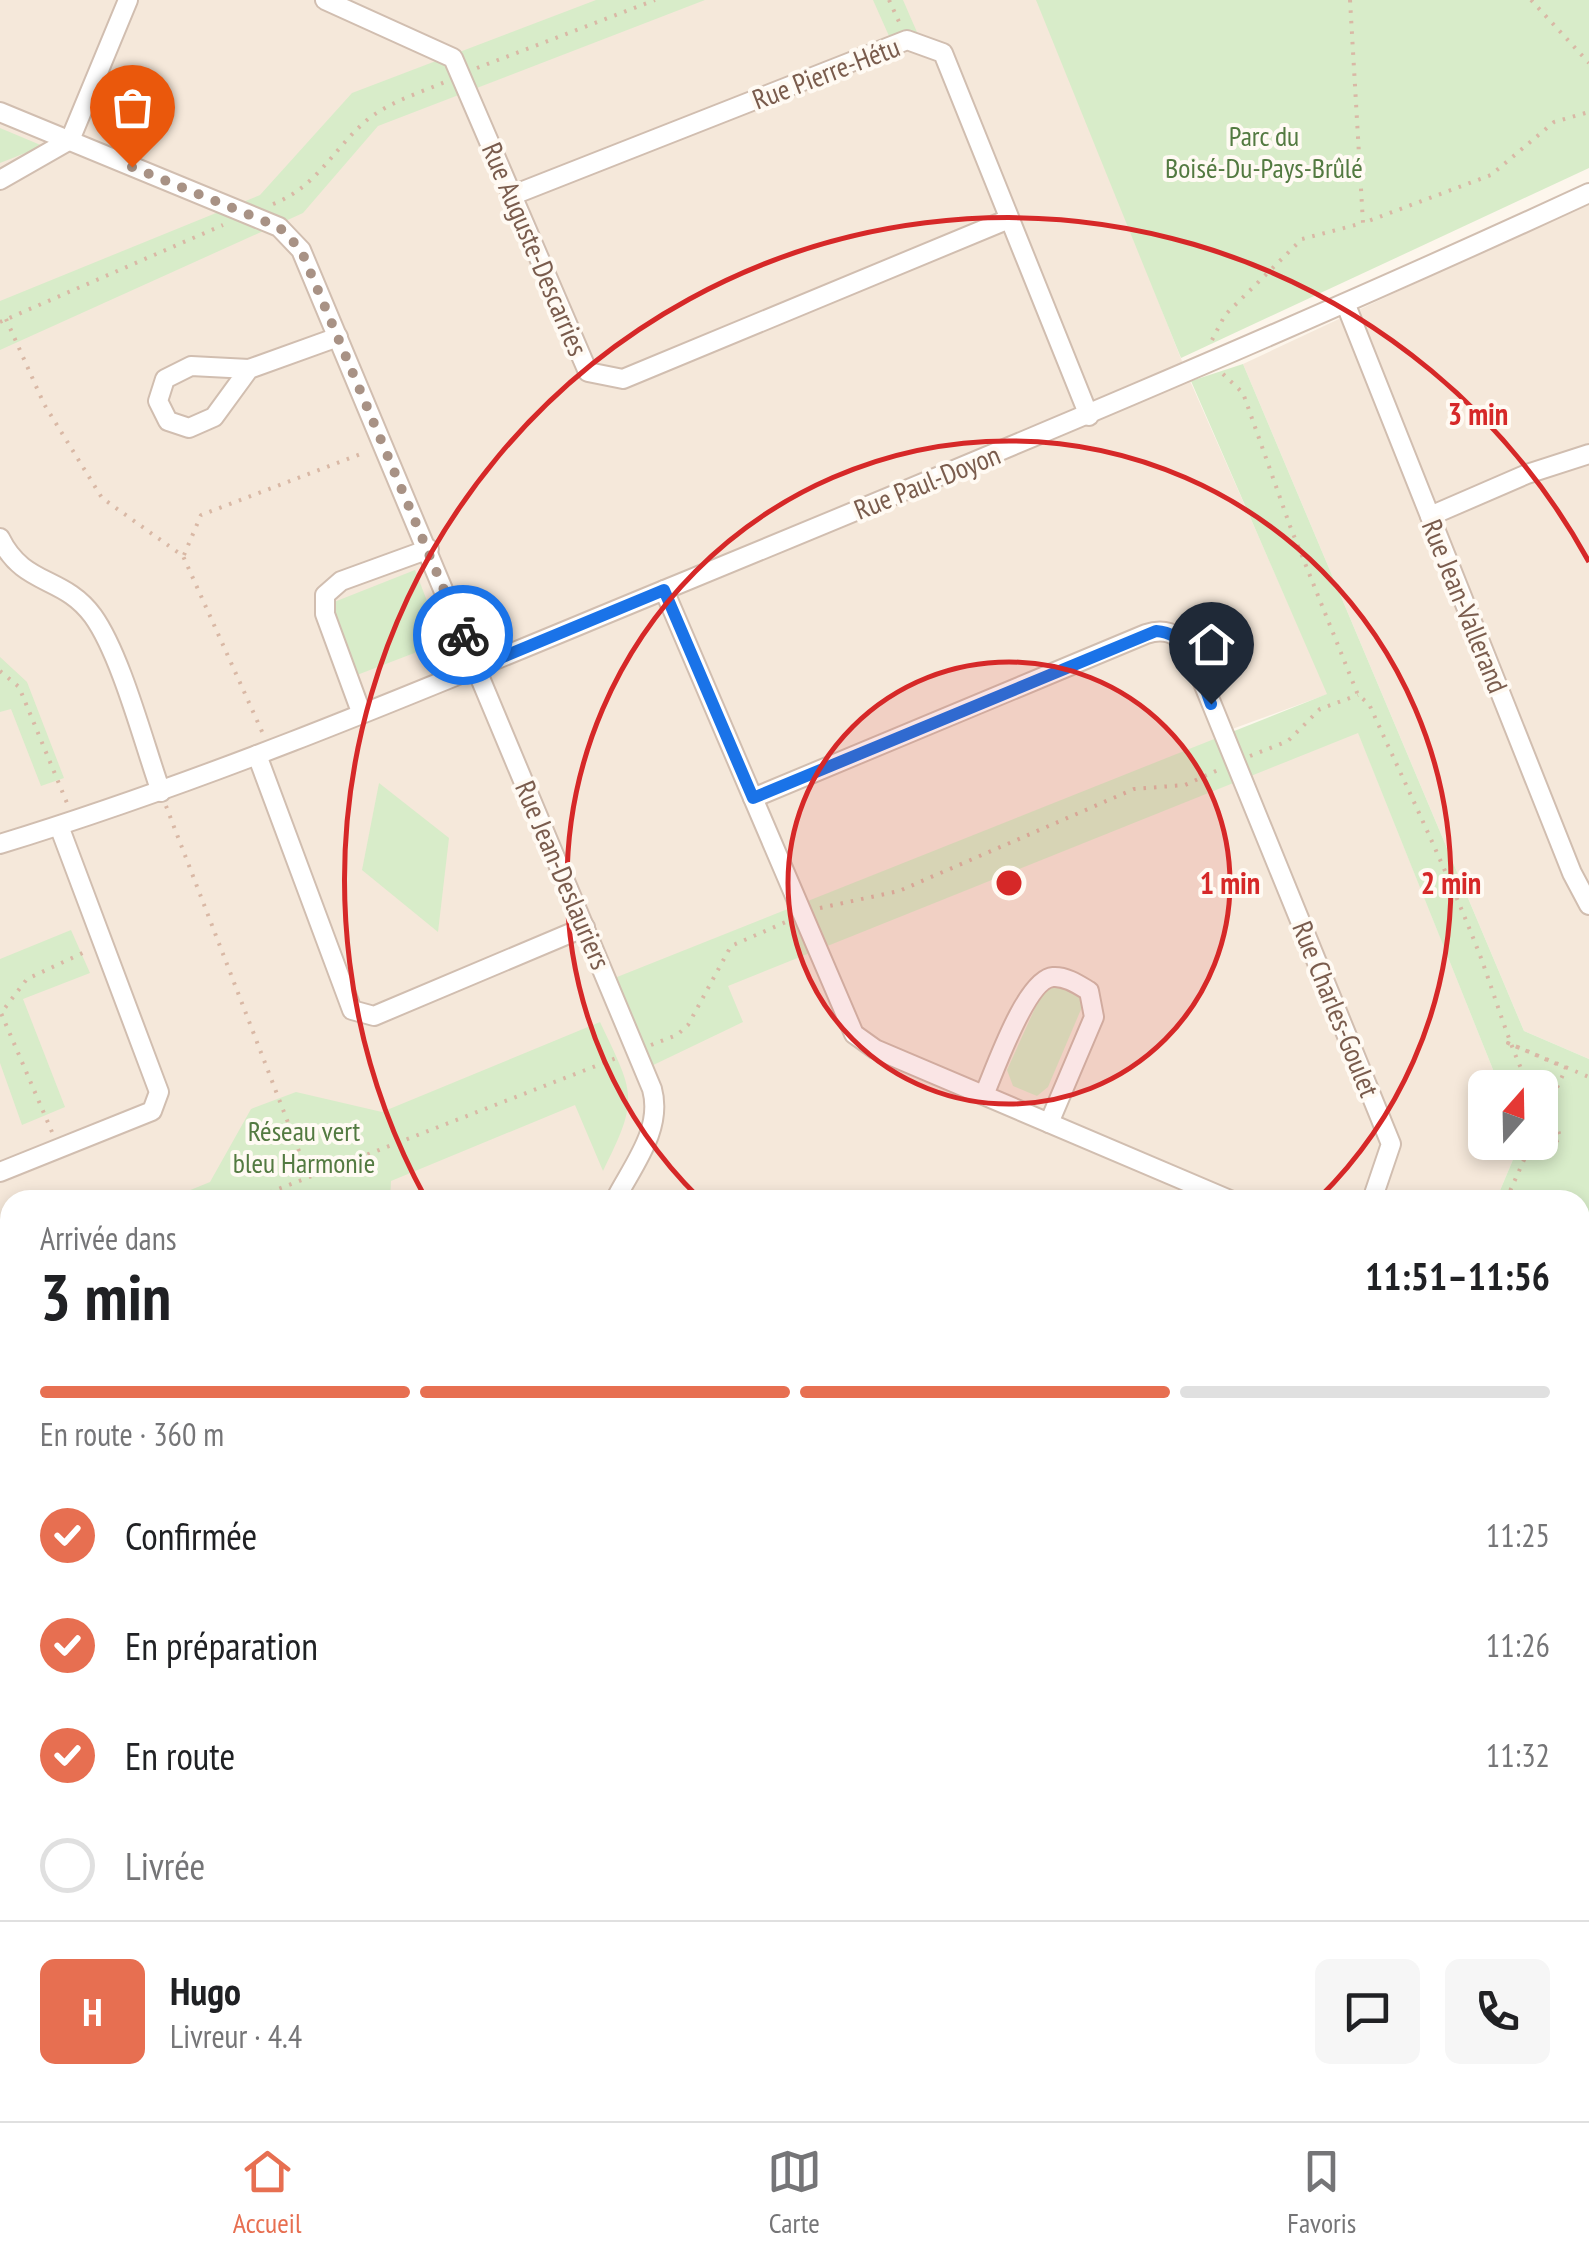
<!DOCTYPE html>
<html lang="fr">
<meta charset="utf-8">
<style>
:root{--surface:#fff;--page:#f6f6f6;--text:#202124;--muted:#757577;--line:#e0e0e0;--accent:#e76f51}
body{margin:0;font-family:"PT Sans Narrow",sans-serif;background:var(--page);color:var(--text);height:100vh;display:flex;flex-direction:column;font-size:38px;white-space:nowrap}
*{box-sizing:border-box;margin:0}
p{font-size:32px;color:var(--muted)}
.icon{flex:none;width:55px;height:55px;fill:none;stroke:currentColor;stroke-width:2;stroke-linecap:round;stroke-linejoin:round}
.map{position:relative;flex:1;overflow:hidden}
.drawer{position:absolute;left:0px;top:1190px;width:1590px;height:932px;display:flex;flex-direction:column;background:var(--surface);border-radius:30px 30px 0 0;box-shadow:0 5px 15px #0003}
.drawer>*{flex:none}
.needle{width:65px;rotate:20deg}
.buttons{position:absolute;left:1468px;top:1070px;display:grid;gap:20px}
.buttons a{display:grid;place-items:center;width:90px;height:90px;border-radius:15px;background:var(--surface);box-shadow:0 5px 15px #0003;font-size:50px}
.pin{position:absolute;display:grid;place-items:center;width:85px;height:85px;color:#fff;margin:-102px -42px;border-radius:50% 50% 50% 0;rotate:-45deg;box-shadow:0 0 10px #0007}
.pin .icon{rotate:45deg}
.courier{position:absolute;display:grid;place-items:center;width:100px;height:100px;margin:-50px;border:8px solid #1a73e8;border-radius:50%;background:#fff;color:#222;box-shadow:0 2px 12px #0007}
.summary em{font-style:normal;font-weight:700}
.summary div{display:flex;flex-direction:column-reverse}
.summary{display:flex;align-items:center;justify-content:space-between;height:170px;padding:0 40px}
h1{font-size:65px;font-weight:700;line-height:75px}
.bar{display:grid;grid-template-columns:repeat(4,1fr);gap:15px 10px;align-content:center;height:120px;padding:0 40px}
.bar i{height:12px;border-radius:8px;background:var(--line)}
.bar .current{background:var(--accent)}
.bar p{grid-column:span 4}
.line{display:flex;align-items:center;gap:25px;padding:0 40px;border-top:2px solid var(--line)}
.line div{flex:1}
.round{display:grid;place-items:center;flex:none;width:105px;height:105px;border-radius:15px;background:var(--page)}
ol{padding:0 40px;list-style:none}
li{display:flex;align-items:center;gap:30px;height:110px}
li p{margin-inline-start:auto}
li .icon{padding:10px;border-radius:50%;background:var(--accent);color:#fff;stroke-width:4}
li:last-child{color:var(--muted)}
li i{width:55px;height:55px;border:5px solid var(--line);border-radius:50%}
.tabs{display:flex;justify-content:space-around;align-items:center;height:140px;border-top:2px solid var(--line);background:var(--surface);font-size:28px;color:var(--muted)}
.tabs a{display:grid;justify-items:center;gap:5px}
.tabs .current{color:var(--accent)}
.map>svg:first-child{display:block}
.residential{fill:#f5e8da}
.green{fill:#d8ecc9}
.lines{fill:none;stroke-linecap:round;stroke-linejoin:round}
.stream{stroke:#a5d3da;stroke-width:5}
.minor-casing{stroke:#d1beb0;stroke-width:22}
.path{stroke:#d9b8a5;stroke-width:4;stroke-dasharray:2.5 8;stroke-linecap:butt}
.minor{stroke:#fff;stroke-width:18}
.done{stroke:#a89285;stroke-width:10;stroke-dasharray:0 18}
.route{stroke:#1a73e8;stroke-width:12}
.ring{fill:none;stroke:#d62828;stroke-width:5}
.labels{text-anchor:middle;stroke-width:8;stroke-linejoin:round;paint-order:stroke}
.street-label{font-size:28px;fill:#7a5c4d;stroke:#fffaf3}
.park-label{font-size:28px;fill:#537a41;stroke:#fffaf3}
.centre{fill:#d62828;stroke:#fffaf3;stroke-width:5}
.ring-label{font-size:30px;text-anchor:middle;font-weight:bold;fill:#d62828;stroke:#fffaf3;stroke-width:8;stroke-linejoin:round;paint-order:stroke}
</style>
<div class="map">
<svg width="1589" height="2121" viewBox="0 0 1589 2121">
<rect width="100%" height="100%" fill="#fdf6ec"/>
<g class="residential">
<path d="M0,0H1040L1187,374L1328,694L1224,732L1242,778L1358,732L1500,1087L1485,1088V1142L1520,1143L1496,1200H10V2112H1580V1429L1589,1425V2121H0Z"/>
<path d="M1589,202V1059L1524,1031L1243,364Z"/>
</g>
<g class="green">
<path d="M596,0H705L378,126L303,213L0,350V301L260,195L352,93Z"/>
<path d="M873,0H903L923,46L893,45Z"/>
<path d="M1036,0H1589V168L1181,358Z"/>
<path d="M0,128L43,146L0,163Z"/>
<path d="M1243,364L1524,1031L1589,1059V1425L1580,1429V1200H1496L1520,1143L1540,1142V1088L1500,1087L1358,733L728,986L743,1022L645,1069L607,981L1327,694L1191,381Z"/>
<path d="M415,570L443,642L357,675L329,604Z"/>
<path d="M0,657L27,682L64,778L41,786L11,709L0,712Z"/>
<path d="M379,783L449,838L438,932L362,870Z"/>
<path d="M71,930L90,973L23,999L65,1107L22,1125L0,1063V959Z"/>
<path d="M1057,985L1079,993L1082,1007L1048,1087L1037,1096L1013,1086L1007,1070L1040,997L1048,987Z"/>
<path d="M600,1022C634,1094 640,1097 603,1171L575,1105L391,1181L390,1200H166L210,1182L251,1109L296,1092L382,1112Z"/>
<path d="M10,1264V1340L0,1344V1268Z"/>
<path d="M0,1546L10,1571V1724L3,1727Z"/>
</g>
<g class="lines">
<path class="stream" d="M1580,1298L1589,1292"/>
<g class="minor-casing">
<g id="minor">
<path d="M325,0L453,58L588,372L623,379L1009,219"/>
<path d="M0,112L279,227L301,250L652,1089C663,1129 633,1165 615,1200"/>
<path d="M0,180L70,140L128,0"/>
<path d="M513,195L907,40L943,53L1089,416"/>
<path d="M1346,305L1572,873L1589,905"/>
<path d="M249,369L214,417L189,428L168,421L158,401L165,379L191,366L249,369L338,337"/>
<path d="M1430,516L1527,474L1589,454"/>
<path d="M0,538C24,587 63,575 93,616C121,655 144,744 161,792"/>
<path d="M664,590L854,1034L875,1049L1230,1200"/>
<path d="M361,712L325,614V595L341,581L429,549"/>
<path d="M257,755L352,1010L374,1016L585,927"/>
<path d="M753,798L1146,634C1164,628 1176,633 1188,646L1391,1144L1372,1200"/>
<path d="M0,844C228,774 448,679 669,588C978,461 1286,333 1589,193"/>
<path d="M984,1095C995,1070 1026,979 1053,977C1066,976 1079,985 1089,991L1094,1017L1049,1123"/>
<path d="M0,1172L152,1111L159,1092L59,826"/>
<path d="M1580,1692L1589,1688"/>
<path d="M0,1744L10,1739"/>
<path d="M195,2112L199,2121"/>
<path d="M623,2121L642,2112"/>
</g>
</g>
<g class="path">
<path d="M889,0L901,26"/>
<path d="M1350,0L1363,223L1491,175L1554,122L1589,112"/>
<path d="M1531,0L1589,63"/>
<path d="M477,68L655,0"/>
<path d="M273,204C317,187 333,149 367,120C389,102 419,93 445,82"/>
<path d="M6,319L44,404L102,498L183,556L264,736"/>
<path d="M0,322L223,225"/>
<path d="M1212,340L1225,315L1302,239L1363,223"/>
<path d="M1223,374L1243,393L1290,526L1358,695L1369,704C1407,788 1448,872 1481,958C1497,1002 1509,1045 1530,1088"/>
<path d="M184,555L201,515L366,452"/>
<path d="M0,671L19,687L67,803"/>
<path d="M1250,756L1288,741L1320,709L1358,695"/>
<path d="M166,806L309,1177"/>
<path d="M820,908L899,891L1134,789L1185,785L1218,770"/>
<path d="M651,1045L677,1035L688,1025L731,946L788,921"/>
<path d="M1540,1108L1544,1116L1540,1124"/>
<path d="M1544,1116L1566,1068L1508,1043L1589,1077"/>
<path d="M52,1132L1,1013L27,979L89,950"/>
<path d="M1527,1153L1561,1139L1549,1105"/>
<path d="M250,1200L619,1057"/>
<path d="M1506,1200L1532,1142"/>
<path d="M1580,1289L1589,1281"/>
<path d="M0,1302L10,1298"/>
<path d="M0,1409L10,1414"/>
<path d="M0,1591L10,1587"/>
<path d="M0,1635L10,1654"/>
<path d="M1580,1646L1589,1667"/>
</g>
<use href="#minor" class="minor"/>
</g>
<g class="lines">
<path class="done" d="M132,167L279,227L301,250L463,635"/>
<path class="route" d="M463,635L476,668L664,590L753,798L1156,631C1194,634 1199,673 1211,704"/>
</g>
<circle cx="1009" cy="883" r="221" fill="#d62828" fill-opacity=".12"/>
<g class="ring">
<circle cx="1009" cy="883" r="221"/>
<path d="M699 1198A442 442 0 1 1 1319 1198"/>
<path d="M426 1199A663 663 0 0 1 1589 562"/>
</g>
<g class="labels">
<g class="street-label">
<text transform="translate(826 73) rotate(-21)" y="10">Rue Pierre-Hétu</text>
<text transform="translate(535 249) rotate(67)" y="10">Rue Auguste-Descarries</text>
<text transform="translate(927 482) rotate(-22)" y="10">Rue Paul-Doyon</text>
<text transform="translate(1465 606) rotate(68)" y="10">Rue Jean-Vallerand</text>
<text transform="translate(563 875) rotate(67)" y="10">Rue Jean-Deslauriers</text>
<text transform="translate(1336 1009) rotate(68)" y="10">Rue Charles-Goulet</text>
</g>
<g class="park-label">
<text x="1264" y="146">Parc du<tspan x="1264" dy="32">Boisé-Du-Pays-Brûlé</tspan></text>
<text x="304" y="1141">Réseau vert<tspan x="304" dy="32">bleu Harmonie</tspan></text>
</g>
</g>
<circle cx="1009" cy="883" r="15" class="centre"/>
<g class="ring-label">
<text x="1478" y="425">3 min</text>
<text x="1230" y="894">1 min</text>
<text x="1451" y="894">2 min</text>
</g>
</svg>
<div class="buttons">
<a><svg class="needle" viewBox="-14 -14 28 28"><path d="M0-13l5 13h-10z" fill="#e53935"/><path d="M0 13l5-13h-10z" fill="#757577"/></svg></a>
</div>
<div class="pin" style="left:132px;top:167px;background:#ea580c"><svg class="icon" aria-label="bag" viewBox="0 0 24 24"><path d="M5 8h14l-1 12H6zM9 8a3 3 0 0 1 6 0"/></svg></div>
<div class="pin" style="left:1211px;top:704px;background:#1f2937"><svg class="icon" aria-label="home" viewBox="0 0 24 24"><path d="M3 11l9-7 9 7M6 9v11h12V9"/></svg></div>
<div class="courier" style="left:463px;top:635px"><svg class="icon" aria-label="bike" viewBox="0 0 24 24"><circle cx="6" cy="16" r="4"/><circle cx="18" cy="16" r="4"/><path d="M6 16l4-8h5l3 8M10 8l3 8H6M13 5h3"/></svg></div>
<section class="drawer">
<div class="summary"><div><h1>3 min</h1><p>Arrivée dans</p></div><em>11:51–11:56</em></div>
<div class="bar"><i class="current"></i><i class="current"></i><i class="current"></i><i></i><p>En route · 360 m</p></div>
<ol>
<li><svg class="icon" aria-label="check" viewBox="0 0 24 24"><path d="M5 12l5 5 9-10"/></svg>Confirmée<p>11:25</p></li>
<li><svg class="icon" aria-label="check" viewBox="0 0 24 24"><path d="M5 12l5 5 9-10"/></svg>En préparation<p>11:26</p></li>
<li><svg class="icon" aria-label="check" viewBox="0 0 24 24"><path d="M5 12l5 5 9-10"/></svg>En route<p>11:32</p></li>
<li><i></i>Livrée</li>
</ol>
<div class="line" style="height:180px"><b class="round" style="background:var(--accent);color:#fff">H</b><div><b>Hugo</b><p>Livreur · 4.4</p></div><a class="round"><svg class="icon" aria-label="chat" viewBox="0 0 24 24"><path d="M4 5h16v11H9l-5 4z"/></svg></a><a class="round"><svg class="icon" aria-label="phone" viewBox="0 0 24 24"><path d="M5 4h4l2 5-3 2q2 4 5 5l2-3 5 2v4C11 20 4 13 5 4z"/></svg></a></div>
</section>
</div>
<nav class="tabs">
<a class="current"><svg class="icon" aria-label="home" viewBox="0 0 24 24"><path d="M3 11l9-7 9 7M6 9v11h12V9"/></svg>Accueil</a>
<a><svg class="icon" aria-label="map" viewBox="0 0 24 24"><path d="M3 6l6-2 6 2 6-2v14l-6 2-6-2-6 2zM9 4v14M15 6v14"/></svg>Carte</a>
<a><svg class="icon" aria-label="saved" viewBox="0 0 24 24"><path d="M7 4h10v16l-5-4-5 4z"/></svg>Favoris</a>
</nav>
